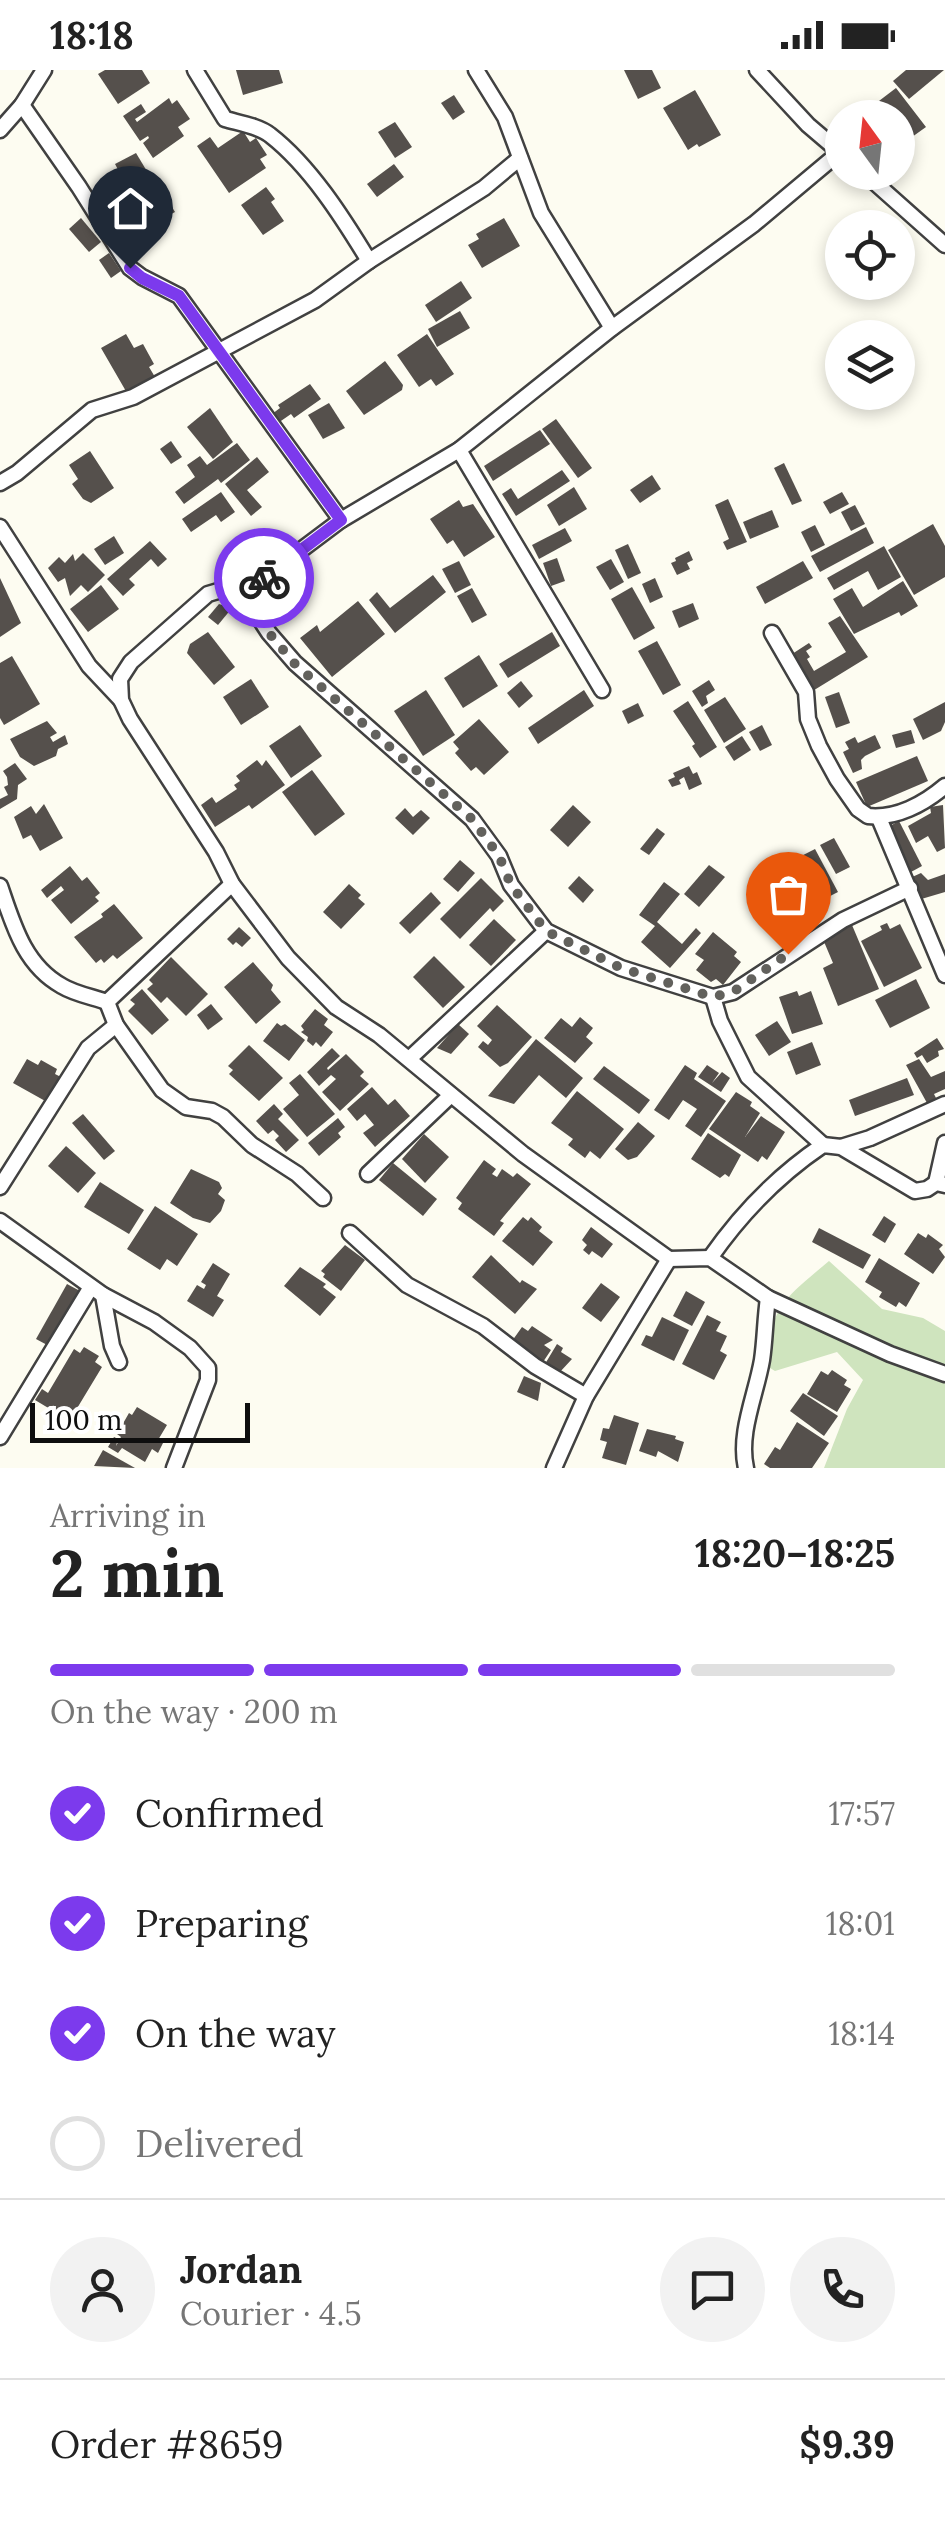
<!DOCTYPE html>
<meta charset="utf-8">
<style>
:root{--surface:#fff;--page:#f2f2f2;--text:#222;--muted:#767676;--line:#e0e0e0;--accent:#7c3aed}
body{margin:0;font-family:Lora,serif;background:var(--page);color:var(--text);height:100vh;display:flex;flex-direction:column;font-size:38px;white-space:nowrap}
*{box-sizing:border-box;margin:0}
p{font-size:32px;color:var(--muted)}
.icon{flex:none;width:55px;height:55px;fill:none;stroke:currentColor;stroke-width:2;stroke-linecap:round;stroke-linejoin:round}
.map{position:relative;height:1398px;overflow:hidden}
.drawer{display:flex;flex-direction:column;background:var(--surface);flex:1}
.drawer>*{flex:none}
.needle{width:65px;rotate:345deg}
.fabs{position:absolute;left:825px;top:30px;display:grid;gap:20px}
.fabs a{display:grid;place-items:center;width:90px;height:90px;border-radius:50%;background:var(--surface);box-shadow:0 5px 15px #0003;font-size:50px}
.scale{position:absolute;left:30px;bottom:25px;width:220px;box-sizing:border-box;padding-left:10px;border:5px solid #0e0e0e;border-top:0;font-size:28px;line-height:35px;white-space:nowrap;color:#0e0e0e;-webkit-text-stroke:8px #fff;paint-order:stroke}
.pin{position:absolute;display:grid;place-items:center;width:85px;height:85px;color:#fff;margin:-102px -42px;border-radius:50% 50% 50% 0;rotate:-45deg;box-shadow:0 0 10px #0007}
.pin .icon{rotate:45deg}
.courier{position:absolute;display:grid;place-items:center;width:100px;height:100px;margin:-50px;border:8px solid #7c3aed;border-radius:50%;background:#fff;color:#222;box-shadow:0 2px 12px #0007}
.head em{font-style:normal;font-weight:700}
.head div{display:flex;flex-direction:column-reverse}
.head{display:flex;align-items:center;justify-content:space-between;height:170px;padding:0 50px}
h1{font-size:65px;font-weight:700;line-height:75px}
.bar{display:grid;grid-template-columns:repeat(4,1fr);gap:15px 10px;align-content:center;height:120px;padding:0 50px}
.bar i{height:12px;border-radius:8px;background:var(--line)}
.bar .active{background:var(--accent)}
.bar p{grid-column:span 4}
.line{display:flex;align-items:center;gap:25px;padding:0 50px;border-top:2px solid var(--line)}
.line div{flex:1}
.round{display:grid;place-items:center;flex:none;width:105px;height:105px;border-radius:52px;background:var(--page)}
ol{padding:0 50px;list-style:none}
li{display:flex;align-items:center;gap:30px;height:110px}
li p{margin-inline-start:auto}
li .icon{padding:10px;border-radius:50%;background:var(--accent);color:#fff;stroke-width:4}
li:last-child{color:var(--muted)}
li i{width:55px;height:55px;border:5px solid var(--line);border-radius:50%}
.status{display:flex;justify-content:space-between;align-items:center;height:70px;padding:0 50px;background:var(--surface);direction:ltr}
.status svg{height:28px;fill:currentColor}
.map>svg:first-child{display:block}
.green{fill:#cfe4be}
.building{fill:#55504c}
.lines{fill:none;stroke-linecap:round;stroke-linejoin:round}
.minor-casing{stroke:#414141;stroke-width:19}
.minor{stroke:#fff;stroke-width:14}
.done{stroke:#62615d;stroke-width:10;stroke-dasharray:0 18}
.route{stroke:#7c3aed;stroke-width:12}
</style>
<div class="status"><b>18:18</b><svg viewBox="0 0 49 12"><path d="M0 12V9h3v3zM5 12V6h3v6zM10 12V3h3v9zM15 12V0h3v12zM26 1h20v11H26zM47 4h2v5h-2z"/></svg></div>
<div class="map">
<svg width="945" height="1398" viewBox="0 0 945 1398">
<rect width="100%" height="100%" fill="#fdfcf1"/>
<path class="green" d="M829,1191L882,1239L923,1248L945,1261V1398H824L847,1339L863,1310L837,1282L775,1301L765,1295C771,1236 785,1228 829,1191Z"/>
<g class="building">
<path d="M105,0H142L150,13L118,34L98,4Z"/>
<path d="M236,0H279L283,13L243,25Z"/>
<path d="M624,0H652L661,18L638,29Z"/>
<path d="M906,0H944L909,29L893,11Z"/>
<path d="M896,18L926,57L905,72L898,63V48H886L875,34Z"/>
<path d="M695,20L721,65L699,77L697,74L688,80L663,38Z"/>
<path d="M454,25L465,42L453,50L441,33Z"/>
<path d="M169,28L172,34L177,30L190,49L178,57L184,66L153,88L143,73L149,68L148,66L140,71L123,46L141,34L146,42L135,49L137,52Z"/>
<path d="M395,52L412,77L395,88L378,62Z"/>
<path d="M243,61L250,72L256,68L267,85L260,89L266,98L229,123L197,76L210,67L218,78Z"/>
<path d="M136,83L151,108L129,120L115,94Z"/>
<path d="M394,94L404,107L377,127L367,114Z"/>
<path d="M151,111L164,135L169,132L175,142L149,156L130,123Z"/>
<path d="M266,117L275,129L271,132L284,151L263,165L241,135Z"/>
<path d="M81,148L101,172L89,182L69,159Z"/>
<path d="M504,148L520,176L482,198L468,175L479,169L476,164Z"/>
<path d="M109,183L121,201L111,208L99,190Z"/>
<path d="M461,211L472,228L436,252L425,235Z"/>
<path d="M460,241L470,258L437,277L428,259Z"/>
<path d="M126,264L134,278L143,274L154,294L149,297L155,307L127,323L101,278Z"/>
<path d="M427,264L454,304L436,316L431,309L419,317L397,285Z"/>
<path d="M385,291L403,315L402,320L364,345L346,321Z"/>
<path d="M310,314L321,329L294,348L291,344L278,353L272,344L280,338L278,335Z"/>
<path d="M329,333L345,358L323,369L308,345Z"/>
<path d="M210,338L233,372L213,389L187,357Z"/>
<path d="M556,349L592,398L578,408L542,359Z"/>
<path d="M540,360L550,374L493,411L484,396Z"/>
<path d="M171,371L182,387L171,394L160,379Z"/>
<path d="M237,373L250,390L221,413L218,409L184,434L175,422L195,407L187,395L200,386L207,395Z"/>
<path d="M90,381L114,418L91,433L83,429L72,414L78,409L69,395Z"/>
<path d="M257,387L269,402L247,420L262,437L251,446L225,414Z"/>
<path d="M784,393L802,431L792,435L774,398Z"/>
<path d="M562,400L570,411L516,446L502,424L511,418L518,429Z"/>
<path d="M652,405L661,419L640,433L630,420Z"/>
<path d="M574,417L587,439L559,456L547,435Z"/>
<path d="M221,422L235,442L221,452L216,445L191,462L182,449Z"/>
<path d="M842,422L849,434L830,444L823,432Z"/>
<path d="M728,429L747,472L727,480L723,472L729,469L715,435Z"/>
<path d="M459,430L463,437L473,434L495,467L464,487L453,470L447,474L430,449Z"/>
<path d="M855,435L865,454L851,461L841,442Z"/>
<path d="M772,440L779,457L750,469L743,452Z"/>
<path d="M933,454L945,476V507L914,525L888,480Z"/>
<path d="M815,455L825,475L811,482L801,462Z"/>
<path d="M866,457L874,473L820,502L811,486Z"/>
<path d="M565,458L572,471L539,489L532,475Z"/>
<path d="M114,466L124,483L105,495L94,479Z"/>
<path d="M150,471L167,489L158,497L151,489L129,509L135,515L123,526L107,509Z"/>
<path d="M628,474L641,503L628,509L615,480Z"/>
<path d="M884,476L901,507L878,520L868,501L834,520L827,508Z"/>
<path d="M689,481L693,490L687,493L690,499L677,505L671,493L676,491L675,488Z"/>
<path d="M83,483L105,505L88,522L81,515L70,526L65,508L58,512L48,498L59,487L65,493L73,484L75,491Z"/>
<path d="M557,488L565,511L551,516L543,493Z"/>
<path d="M611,489L624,512L610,520L596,497Z"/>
<path d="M459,491L471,515L455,523L442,499Z"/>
<path d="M803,491L813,508L765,534L756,517Z"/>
<path d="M433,505L446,522L395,563L369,530L377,522L390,538Z"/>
<path d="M0,508L21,553L0,567Z"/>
<path d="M655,508L663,527L650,533L642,514Z"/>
<path d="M903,511L918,536L901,546L899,542L854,564L833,529L852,518L863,537Z"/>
<path d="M101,515L119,539L88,562L70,539Z"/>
<path d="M632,517L655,558L634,570L611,529Z"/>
<path d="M472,518L487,545L472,553L457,526Z"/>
<path d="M358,531L385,564L332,607L300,568L317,555L320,562Z"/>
<path d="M693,533L699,549L679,558L672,541Z"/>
<path d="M219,534L232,538L218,555L208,547Z"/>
<path d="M840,546L868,587L811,622L789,586L809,573L812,577L806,581L810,587L807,589L814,601L846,582L828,553Z"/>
<path d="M208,562L235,597L214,615L187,583L190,574Z"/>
<path d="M552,562L560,576L508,608L499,594Z"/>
<path d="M657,571L681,615L663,625L638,581Z"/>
<path d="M479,585L498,616L463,638L444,608Z"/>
<path d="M12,586L40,634L4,655L0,648V593Z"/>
<path d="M251,609L269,637L241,655L223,627Z"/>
<path d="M709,610L715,620L706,626L708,633L702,637L692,621Z"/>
<path d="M521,611L533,626L519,638L507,623Z"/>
<path d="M426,620L455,665L423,686L394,641Z"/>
<path d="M584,620L594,636L538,674L528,658Z"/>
<path d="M839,622L850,653L836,658L825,627Z"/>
<path d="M725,627L746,659L724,673L704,640Z"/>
<path d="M688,631L717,677L700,688L692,676L695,674L673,641Z"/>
<path d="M945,632V652L941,661L923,670L913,649Z"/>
<path d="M638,633L644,646L628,654L622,641Z"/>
<path d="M479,649L509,682L484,705L476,697L471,701L455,683L459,679L453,672Z"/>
<path d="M47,651L57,663L50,667L53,672L65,665L68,674L58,679L56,686L34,696L20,687L10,669Z"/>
<path d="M300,655L322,686L291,708L269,676Z"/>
<path d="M762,655L772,675L760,681L749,662Z"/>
<path d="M911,660L915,673L896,678L892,665Z"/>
<path d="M875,665L881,678L865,686L861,690L862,699L853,703L843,682L849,679L845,672L855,667L858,673Z"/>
<path d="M742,666L751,680L734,691L725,677Z"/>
<path d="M917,686L928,711L867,737L856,712Z"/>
<path d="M257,690L262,696L266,690L285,715L252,739L249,735L215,757L201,735L212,727L216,733L237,719L234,715L240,711L236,706Z"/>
<path d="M15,693L27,709L18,715L17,729L0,739V729L8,725L4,717L8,715L7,707L3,701Z"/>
<path d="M689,696L693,704L697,702L702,714L689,720L684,707L679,710L681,714L672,717L668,710L675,707L673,703Z"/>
<path d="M312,700L345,744L315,766L282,722Z"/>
<path d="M44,734L63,768L40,781L31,765L23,769L14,747L31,736L36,744Z"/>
<path d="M573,735L591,752L568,777L550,760Z"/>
<path d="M943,735L945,778L937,782L928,766L916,773L908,756L931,743L930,737Z"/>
<path d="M405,738L413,747L421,740L430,748L413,765L395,748Z"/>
<path d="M899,751L922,796L911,802L888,757Z"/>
<path d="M657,758L665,764L649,785L640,779Z"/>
<path d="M834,768L850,797L836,804L820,775Z"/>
<path d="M815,779L838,822L793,845L770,802Z"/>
<path d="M460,790L475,803L458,822L443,809Z"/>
<path d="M709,795L725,807L699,837L684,824Z"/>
<path d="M70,796L82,811L87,807L100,823L95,827L99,831L71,854L51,830L64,820L61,816L47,828L41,820Z"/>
<path d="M921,803L928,810L945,804V822L918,830L910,808Z"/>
<path d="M579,806L594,820L583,833L568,818Z"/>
<path d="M481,808L504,831L493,842L490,838L460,869L440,849Z"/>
<path d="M664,812L680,824L657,852L682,874L696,858L701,863L670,898L641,872L655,856L639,845Z"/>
<path d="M349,814L361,825L358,828L365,834L341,859L323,842Z"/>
<path d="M431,822L441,833L410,864L399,853Z"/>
<path d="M114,834L143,868L117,889L113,885L104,893L101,889L96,893L74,867L103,847L101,844Z"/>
<path d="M494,849L516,870L491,896L469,875Z"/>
<path d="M887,853L890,859L900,854L922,898L884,917L861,871L882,860L880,856Z"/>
<path d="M852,855L879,919L838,936L823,898L833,893L822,867Z"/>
<path d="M239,857L251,868L242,877L236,872L233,875L227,869Z"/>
<path d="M713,862L737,882L734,886L741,892L723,915L716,909L711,912L696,900L704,890L695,884Z"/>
<path d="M434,886L465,917L443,938L413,907Z"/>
<path d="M171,887L208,924L186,946L167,927L161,933L147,919L153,914L149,910Z"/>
<path d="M253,892L273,915L271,920L281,932L256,954L224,917Z"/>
<path d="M916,909L930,938L890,958L875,930Z"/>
<path d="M142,919L169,950L152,965L128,941L135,934L130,930Z"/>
<path d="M797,921L799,926L811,921L823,954L792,964L779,927Z"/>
<path d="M211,934L223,949L208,960L197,945Z"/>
<path d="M497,935L532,967L508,993L500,997L478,977L483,971L488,975L492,970L477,956Z"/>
<path d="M315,939L328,949L324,955L333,962L321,977L316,972L313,976L307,971L308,967L301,962L304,960L301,956Z"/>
<path d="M580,947L593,958L586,967L593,973L575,993L544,968L561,948L572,957Z"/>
<path d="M777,951L791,972L769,986L755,965Z"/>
<path d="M277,953L281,956L285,954L305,970L289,991L263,971Z"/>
<path d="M458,954L469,964L451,984L437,978Z"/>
<path d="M937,968L944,979L938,981L939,986L927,993L922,985L917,988L914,983Z"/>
<path d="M536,969L583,1008L566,1028L539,1005L514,1034L488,1026Z"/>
<path d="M812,972L821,995L796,1005L787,982Z"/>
<path d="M249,975L283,1008L259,1031L229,1004L233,1000L228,996Z"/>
<path d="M332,978L340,986L327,998L328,1000L346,984L364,1002L360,1006L369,1014L340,1041L322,1022L336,1009L331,1005L319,1016L307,1002Z"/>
<path d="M27,989L38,995L41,990L57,999L55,1004L61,1007L47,1032L13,1013Z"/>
<path d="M919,989L931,1007L945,1001V1019L934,1024L936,1028L927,1033L906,995Z"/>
<path d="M685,995L697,1003L694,1009L726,1031L701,1067L685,1056L697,1039L683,1030L669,1050L654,1040Z"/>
<path d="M707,995L719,1003L712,1013L722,1002L730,1008L721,1022L698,1007Z"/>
<path d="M604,996L650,1030L639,1044L593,1009Z"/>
<path d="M300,1004L335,1044L307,1067L283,1039L299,1025L289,1013Z"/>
<path d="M907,1008L914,1025L855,1046L849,1030Z"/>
<path d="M372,1017L388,1035L395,1029L410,1046L375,1077L363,1063L374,1055L365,1044L357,1051L347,1039Z"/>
<path d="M577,1021L624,1059L600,1089L590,1081L585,1088L568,1075L573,1069L551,1053Z"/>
<path d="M736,1022L752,1032L750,1036L760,1043L745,1067L761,1046L785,1062L767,1090L762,1086L758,1092L709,1059Z"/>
<path d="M274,1034L283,1044L278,1049L299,1070L286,1082L275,1070L279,1066L273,1060L268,1064L256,1051Z"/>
<path d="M83,1044L115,1081L104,1090L72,1053Z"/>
<path d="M338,1048L345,1057L338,1063L341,1067L319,1086L308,1073Z"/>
<path d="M638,1052L655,1066L637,1087L628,1090L615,1079Z"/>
<path d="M708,1063L741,1085L729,1107L725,1104L720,1108L691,1089Z"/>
<path d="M424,1064L449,1087L425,1113L402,1089Z"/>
<path d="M66,1076L96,1103L78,1123L48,1096Z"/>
<path d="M484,1090L496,1099L492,1104L497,1107L502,1099L513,1107L517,1103L531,1114L500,1151L504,1153L494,1166L458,1139L462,1133L456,1128Z"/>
<path d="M393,1093L437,1129L423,1146L379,1110Z"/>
<path d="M191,1099L219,1112L222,1118L218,1124L225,1130L221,1141L210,1153L193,1148L170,1133Z"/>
<path d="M100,1112L144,1140L129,1164L84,1137Z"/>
<path d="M155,1136L198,1164L177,1196L167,1189L160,1200L127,1179Z"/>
<path d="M884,1146L896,1154L885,1173L872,1165Z"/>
<path d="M523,1147L528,1151L531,1147L542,1157L539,1161L553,1172L533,1196L502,1171Z"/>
<path d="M591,1157L613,1174L602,1188L592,1181L589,1185L583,1180L587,1175L582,1170Z"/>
<path d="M819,1158L871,1185L863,1199L812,1172Z"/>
<path d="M918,1163L926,1168L928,1164L943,1175L939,1179L945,1187L933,1204L904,1184Z"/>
<path d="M345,1175L365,1190L341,1221L323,1207L325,1204L321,1201Z"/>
<path d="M491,1185L520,1213L522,1210L537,1219L515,1244L472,1207Z"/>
<path d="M879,1188L920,1213L906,1237L899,1232L896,1237L879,1227L882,1222L865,1212Z"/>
<path d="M213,1193L230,1204L217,1226L224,1230L213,1247L187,1231L197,1215L204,1219L206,1215L201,1212Z"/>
<path d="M300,1197L326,1214L323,1217L336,1227L320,1246L284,1216Z"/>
<path d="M601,1213L620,1227L601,1252L582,1238Z"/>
<path d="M67,1214L80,1221L49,1276L36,1269Z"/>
<path d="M686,1221L705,1232L692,1256L673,1246Z"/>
<path d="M707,1245L721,1252L716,1261L727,1266L720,1281L727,1285L714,1310L682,1294Z"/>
<path d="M662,1247L689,1260L674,1291L641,1275L646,1265L652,1267Z"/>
<path d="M532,1256L553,1270L544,1275L551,1280L543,1292L512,1271L522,1257L528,1261Z"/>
<path d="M557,1274L563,1278L561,1282L572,1289L559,1303L545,1294Z"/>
<path d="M84,1277L99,1286L95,1292L102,1297L76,1340L81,1342L75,1354L35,1330L42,1319L48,1323L74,1279L80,1283Z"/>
<path d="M832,1300L847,1310L844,1315L851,1319L837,1342L807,1324L821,1301L828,1305Z"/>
<path d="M524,1306L541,1313L538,1331L517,1322Z"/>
<path d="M803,1323L838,1346L824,1366L790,1341Z"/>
<path d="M137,1337L167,1355L158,1370L163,1373L158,1383L152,1379L145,1392L122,1378L118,1383L108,1377L114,1367L118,1369L116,1376L121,1367L117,1364L129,1343L132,1345Z"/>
<path d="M614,1345L639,1353L626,1395L602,1388L607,1372L600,1370L603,1358L609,1359Z"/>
<path d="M797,1352L829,1373L812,1398H770L764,1394L775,1377L780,1380Z"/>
<path d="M647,1359L676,1366L675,1369L684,1372L678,1392L658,1381L656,1387L639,1381Z"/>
<path d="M103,1380L135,1398L94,1396Z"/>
</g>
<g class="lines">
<g class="minor-casing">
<g id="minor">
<path d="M195,0L225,49C239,53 259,56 270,65C310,96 343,148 369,191"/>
<path d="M476,0L505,47L541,143L612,258"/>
<path d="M757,0L808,55L842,84"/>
<path d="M22,35L79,117L130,198L142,207L179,226L341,450"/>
<path d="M0,60L22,35L44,0"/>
<path d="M863,102L945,175"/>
<path d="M459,380L602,620"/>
<path d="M0,413L17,403L92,340L133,327L315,230L369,191L484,118L520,88"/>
<path d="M0,457L89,596L121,630"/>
<path d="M237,514L269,563L295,593L472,749L499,786L511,815L546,861L621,898L713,927L733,922L843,850L910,818"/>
<path d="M772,563L806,622L808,649L819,676L837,709L858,739L868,746C896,749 924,734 945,716"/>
<path d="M879,748L945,905"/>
<path d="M0,816C13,854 24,895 62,916C75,924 93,927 107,932"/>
<path d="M713,927L720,951L748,1007L823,1075"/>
<path d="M107,932L116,955L162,1020L186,1037L212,1041L223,1047L252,1075L297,1104L323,1128"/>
<path d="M107,932L232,814"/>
<path d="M409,989L546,861"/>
<path d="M841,1077L870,1068L945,1034"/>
<path d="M368,1104L451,1025"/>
<path d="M936,1113L945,1073"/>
<path d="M0,1117L88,978L116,955"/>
<path d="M0,1151L103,1225L154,1252L190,1278L208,1298V1310L174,1398"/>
<path d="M350,1163L407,1215L483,1256L535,1296L586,1326"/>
<path d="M710,1188C742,1142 777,1106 823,1075L841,1077L915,1121L927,1119L936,1113L945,1115"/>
<path d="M669,1189L710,1188L768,1228L890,1284L945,1304"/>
<path d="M103,1225L112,1276L119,1292"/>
<path d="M0,1367L91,1217"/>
<path d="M554,1398L586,1326L669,1189L523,1084L379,965L336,937L288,888L232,814L216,782L130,649L121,630L120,609L131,592L208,524L265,507L341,450L459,380L612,258L754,154L840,82"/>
<path d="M746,1398C738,1363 756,1325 762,1290C765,1270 765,1249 768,1228"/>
</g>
</g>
<use href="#minor" class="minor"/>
</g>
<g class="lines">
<path class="done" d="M264,508L237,514L269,563L295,594L472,749L499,786L511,815L546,861L621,898L713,927L733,922L788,884"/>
<path class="route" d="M130,198L142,208L179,226L341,450L264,508"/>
</g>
</svg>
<div class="fabs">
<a><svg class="needle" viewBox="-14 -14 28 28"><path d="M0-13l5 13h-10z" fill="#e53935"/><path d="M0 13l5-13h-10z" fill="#767676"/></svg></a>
<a><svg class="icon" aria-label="locate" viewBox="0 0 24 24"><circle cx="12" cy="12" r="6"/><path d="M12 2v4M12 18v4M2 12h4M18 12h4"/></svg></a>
<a><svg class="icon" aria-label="layers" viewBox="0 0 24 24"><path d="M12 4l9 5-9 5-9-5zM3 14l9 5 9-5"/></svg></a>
</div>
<div class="scale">100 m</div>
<div class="pin" style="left:788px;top:884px;background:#ea580c"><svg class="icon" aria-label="bag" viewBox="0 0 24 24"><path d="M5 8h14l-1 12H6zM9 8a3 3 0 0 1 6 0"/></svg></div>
<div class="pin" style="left:130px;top:198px;background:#1f2937"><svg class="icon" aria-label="home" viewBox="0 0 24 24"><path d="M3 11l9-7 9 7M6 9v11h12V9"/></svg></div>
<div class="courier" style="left:264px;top:508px"><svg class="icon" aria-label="bike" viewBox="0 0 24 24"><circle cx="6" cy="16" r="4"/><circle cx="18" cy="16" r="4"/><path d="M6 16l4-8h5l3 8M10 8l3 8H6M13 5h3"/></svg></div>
</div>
<section class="drawer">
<div class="head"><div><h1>2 min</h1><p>Arriving in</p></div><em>18:20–18:25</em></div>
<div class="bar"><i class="active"></i><i class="active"></i><i class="active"></i><i></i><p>On the way · 200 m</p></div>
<ol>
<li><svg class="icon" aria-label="check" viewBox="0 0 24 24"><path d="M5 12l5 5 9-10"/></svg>Confirmed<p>17:57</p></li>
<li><svg class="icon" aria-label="check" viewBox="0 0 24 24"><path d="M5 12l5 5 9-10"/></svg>Preparing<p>18:01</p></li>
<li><svg class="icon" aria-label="check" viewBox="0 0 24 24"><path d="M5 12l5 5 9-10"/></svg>On the way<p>18:14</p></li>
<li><i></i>Delivered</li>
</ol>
<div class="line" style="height:180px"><a class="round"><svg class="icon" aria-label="person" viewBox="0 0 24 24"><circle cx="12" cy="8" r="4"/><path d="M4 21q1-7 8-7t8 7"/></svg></a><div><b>Jordan</b><p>Courier · 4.5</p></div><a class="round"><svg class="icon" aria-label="chat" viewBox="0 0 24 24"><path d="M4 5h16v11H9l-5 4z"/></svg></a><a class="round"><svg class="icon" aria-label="phone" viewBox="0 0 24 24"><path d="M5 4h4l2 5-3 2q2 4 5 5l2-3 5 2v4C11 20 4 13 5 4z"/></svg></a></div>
<div class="line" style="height:130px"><div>Order #8659</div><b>$9.39</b></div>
</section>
